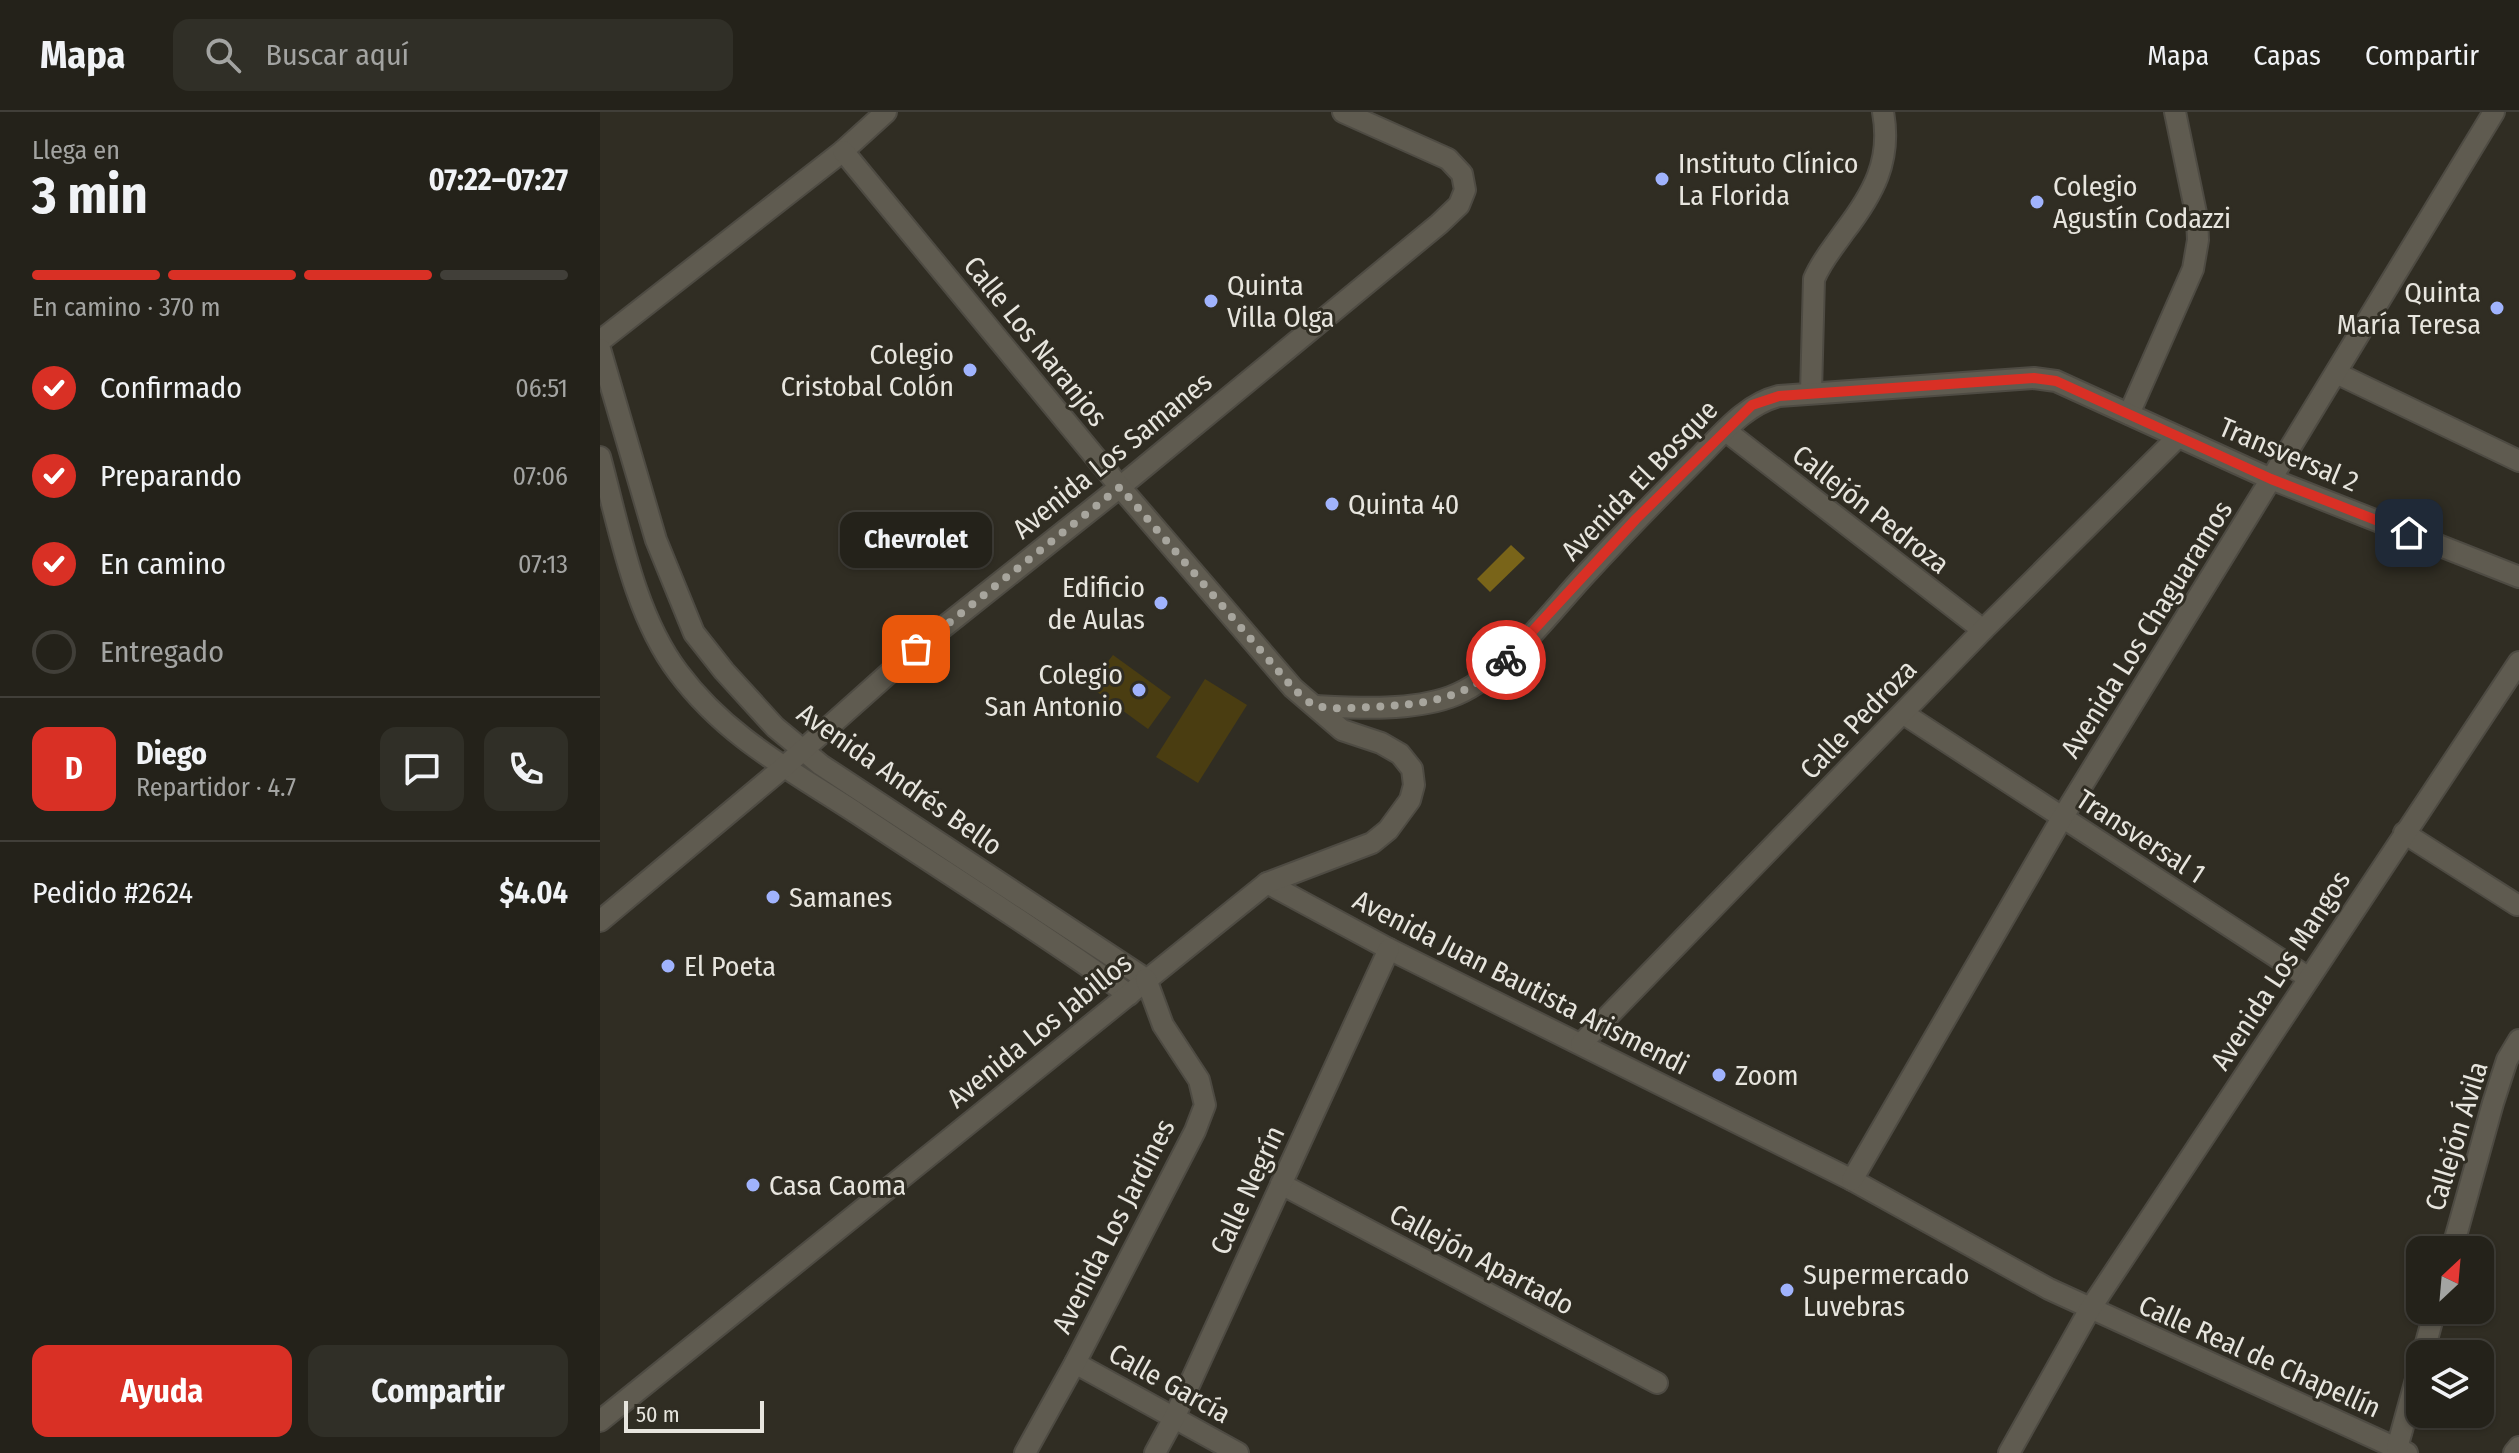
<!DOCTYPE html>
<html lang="es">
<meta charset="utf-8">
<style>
:root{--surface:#24221a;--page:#302f27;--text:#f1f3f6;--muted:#a3a4a2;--line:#413f39;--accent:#d93025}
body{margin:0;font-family:"Fira Sans Condensed",sans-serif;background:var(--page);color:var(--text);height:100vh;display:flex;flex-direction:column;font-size:30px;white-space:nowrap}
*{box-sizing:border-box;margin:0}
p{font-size:26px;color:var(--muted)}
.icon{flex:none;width:44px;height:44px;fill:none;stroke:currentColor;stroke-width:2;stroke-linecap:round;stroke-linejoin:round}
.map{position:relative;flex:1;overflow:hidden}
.details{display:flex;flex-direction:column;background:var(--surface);width:600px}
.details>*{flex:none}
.needle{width:52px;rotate:26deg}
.buttons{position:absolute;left:1806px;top:1124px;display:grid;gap:16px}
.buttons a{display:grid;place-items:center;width:88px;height:88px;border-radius:16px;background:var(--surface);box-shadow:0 2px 6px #0004,0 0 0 2px var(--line);font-size:40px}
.scale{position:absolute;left:24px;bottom:20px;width:140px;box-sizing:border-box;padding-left:8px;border:4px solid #e7e5de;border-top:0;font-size:22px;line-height:28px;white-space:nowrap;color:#e7e5de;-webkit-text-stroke:6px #302d23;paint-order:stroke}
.pin{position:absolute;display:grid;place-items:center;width:68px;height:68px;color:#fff;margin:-34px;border-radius:16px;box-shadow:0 4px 12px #0006}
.courier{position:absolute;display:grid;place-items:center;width:80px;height:80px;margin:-40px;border:6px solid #d93025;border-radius:50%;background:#fff;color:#222;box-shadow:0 2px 10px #0007}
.bubble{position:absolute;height:56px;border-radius:16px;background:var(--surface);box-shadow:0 2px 6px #0004,0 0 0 2px var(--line);font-size:26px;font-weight:700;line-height:56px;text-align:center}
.headline em{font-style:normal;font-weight:700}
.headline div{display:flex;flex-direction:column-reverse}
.headline{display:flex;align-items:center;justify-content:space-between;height:136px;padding:0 32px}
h1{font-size:52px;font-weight:700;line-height:60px}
.bar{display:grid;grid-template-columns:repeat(4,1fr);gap:12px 8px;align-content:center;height:96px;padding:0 32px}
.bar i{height:10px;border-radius:6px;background:var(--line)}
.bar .active{background:var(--accent)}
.bar p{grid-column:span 4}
.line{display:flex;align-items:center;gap:20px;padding:0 32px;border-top:2px solid var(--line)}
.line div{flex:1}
.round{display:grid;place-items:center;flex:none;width:84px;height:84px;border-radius:16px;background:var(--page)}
ol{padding:0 32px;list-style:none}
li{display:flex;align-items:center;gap:24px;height:88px}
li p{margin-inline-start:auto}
li .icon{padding:8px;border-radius:50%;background:var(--accent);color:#fff;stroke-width:4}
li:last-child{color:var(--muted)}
li i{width:44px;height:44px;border:4px solid var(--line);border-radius:50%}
.primary-button{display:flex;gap:16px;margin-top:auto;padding:16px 32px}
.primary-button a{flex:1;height:92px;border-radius:16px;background:var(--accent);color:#fff;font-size:32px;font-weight:700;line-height:92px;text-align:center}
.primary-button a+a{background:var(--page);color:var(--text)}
header{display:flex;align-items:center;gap:48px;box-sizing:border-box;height:112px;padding:0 40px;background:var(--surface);border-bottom:2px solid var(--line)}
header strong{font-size:38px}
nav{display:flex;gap:44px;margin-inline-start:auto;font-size:28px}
.search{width:560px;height:72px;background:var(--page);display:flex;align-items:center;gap:20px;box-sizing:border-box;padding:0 28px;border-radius:16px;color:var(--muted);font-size:30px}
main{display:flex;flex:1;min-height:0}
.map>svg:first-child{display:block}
.green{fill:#4a3d11}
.water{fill:#796419}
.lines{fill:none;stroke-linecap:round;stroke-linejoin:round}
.minor-casing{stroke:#4e4b43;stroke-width:24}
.minor{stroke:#5f5b50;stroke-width:20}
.done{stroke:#a7a59d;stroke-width:8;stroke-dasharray:0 14.4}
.route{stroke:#d93025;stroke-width:10}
.poi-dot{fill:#a0b3fd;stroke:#302d23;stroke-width:3}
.labels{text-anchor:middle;stroke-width:6;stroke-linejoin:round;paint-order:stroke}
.poi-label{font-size:28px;fill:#e7e5de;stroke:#302d23;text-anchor:start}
.street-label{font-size:28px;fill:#e7e5de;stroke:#302d23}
</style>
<header>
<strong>Mapa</strong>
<div class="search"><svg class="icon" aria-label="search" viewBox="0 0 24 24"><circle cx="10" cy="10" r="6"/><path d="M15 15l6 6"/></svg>Buscar aquí</div>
<nav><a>Mapa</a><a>Capas</a><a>Compartir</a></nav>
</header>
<main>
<section class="details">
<div class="headline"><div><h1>3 min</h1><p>Llega en</p></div><em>07:22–07:27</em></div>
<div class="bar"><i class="active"></i><i class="active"></i><i class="active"></i><i></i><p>En camino · 370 m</p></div>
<ol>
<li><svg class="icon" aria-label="check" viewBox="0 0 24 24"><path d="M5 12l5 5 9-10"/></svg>Confirmado<p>06:51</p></li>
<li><svg class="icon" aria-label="check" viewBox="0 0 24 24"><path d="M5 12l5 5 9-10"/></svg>Preparando<p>07:06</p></li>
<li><svg class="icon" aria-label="check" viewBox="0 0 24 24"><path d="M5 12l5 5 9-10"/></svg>En camino<p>07:13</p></li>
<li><i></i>Entregado</li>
</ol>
<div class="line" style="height:144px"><b class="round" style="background:var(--accent);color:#fff">D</b><div><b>Diego</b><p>Repartidor · 4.7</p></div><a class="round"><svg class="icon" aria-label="chat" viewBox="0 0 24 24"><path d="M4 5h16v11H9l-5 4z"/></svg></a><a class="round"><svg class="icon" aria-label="phone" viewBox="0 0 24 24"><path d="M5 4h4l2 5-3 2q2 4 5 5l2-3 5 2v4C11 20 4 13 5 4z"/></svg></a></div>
<div class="line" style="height:104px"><div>Pedido #2624</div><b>$4.04</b></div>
<div class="primary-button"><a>Ayuda</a><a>Compartir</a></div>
</section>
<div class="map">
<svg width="1919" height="1341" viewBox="0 0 1919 1341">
<rect width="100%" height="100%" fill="#302d23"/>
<g class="green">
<path d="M513,543L571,585L548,617L489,574Z"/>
<path d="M605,567L647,593L598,671L556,645Z"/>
</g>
<path class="water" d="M911,433L925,446L890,480L877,467Z"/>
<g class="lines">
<g class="minor-casing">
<g id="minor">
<path d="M0,229L243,39L286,0"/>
<path d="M0,237L56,428L94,521L124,559L175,615L221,653L546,867"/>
<path d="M1736,261L1919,349"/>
<path d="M1211,281L1214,167C1222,148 1233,136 1244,120C1273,82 1292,49 1283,0"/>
<path d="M1529,302L1593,157L1598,128L1597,106L1575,0"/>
<path d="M1126,319L1383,518"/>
<path d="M0,345C19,415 34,502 78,560C127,626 191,658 258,702C348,762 441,820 529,883"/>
<path d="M717,594C758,596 811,599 850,585C901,567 948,503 984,464C1020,425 1057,387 1094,350C1120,325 1143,293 1179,284L1434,266L1456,269L1671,367L1919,465"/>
<path d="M1304,602L1709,866"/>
<path d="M1804,721L1917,793"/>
<path d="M667,771L789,837L1252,1068L1449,1177L1807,1341"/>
<path d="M0,809L184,655L316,537L520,375L839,112L859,93L865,78L862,62L848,47L743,0"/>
<path d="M981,932L1383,518L1578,325"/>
<path d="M1252,1068L1462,706L1671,367L1894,0"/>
<path d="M681,1072L1057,1271"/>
<path d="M1852,1138L1893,991L1907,948L1919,928"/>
<path d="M1823,1242L1835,1198"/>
<path d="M475,1251L638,1341"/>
<path d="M0,1309L667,771L772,731L788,718L810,688L814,673L812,657L800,642L781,631L742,618L693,576L520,375L243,39"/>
<path d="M1797,1336L1820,1253"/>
<path d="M425,1341L475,1251L595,1019L605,993L599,968L563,913L546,867"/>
<path d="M555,1341L574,1306L789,837"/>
<path d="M1409,1341L1490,1197L1919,550"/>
<path d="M1914,1341L1919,1335"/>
</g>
</g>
<use href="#minor" class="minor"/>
</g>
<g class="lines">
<path class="done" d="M316,537L520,375L693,576C700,582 708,592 718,594C732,598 753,596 768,595C820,593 867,589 906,548"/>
<path class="route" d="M906,548L1036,407L1152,293L1179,284L1434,266L1456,269L1671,367L1809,421"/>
</g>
<g class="poi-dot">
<circle cx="1062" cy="67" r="8"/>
<circle cx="1437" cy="90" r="8"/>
<circle cx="611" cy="189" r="8"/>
<circle cx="1897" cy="196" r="8"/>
<circle cx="370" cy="258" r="8"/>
<circle cx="732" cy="392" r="8"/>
<circle cx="561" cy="491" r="8"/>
<circle cx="539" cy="578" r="8"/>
<circle cx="173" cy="785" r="8"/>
<circle cx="68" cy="854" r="8"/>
<circle cx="1119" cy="963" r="8"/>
<circle cx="153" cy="1073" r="8"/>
<circle cx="1187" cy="1178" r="8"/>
</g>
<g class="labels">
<g class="poi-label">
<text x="1078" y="61">Instituto Clínico<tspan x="1078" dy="32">La Florida</tspan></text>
<text x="1453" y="84">Colegio<tspan x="1453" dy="32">Agustín Codazzi</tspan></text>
<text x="627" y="183">Quinta<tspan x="627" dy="32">Villa Olga</tspan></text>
<text x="1881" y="190" text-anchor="end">Quinta<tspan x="1881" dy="32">María Teresa</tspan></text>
<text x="354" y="252" text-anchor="end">Colegio<tspan x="354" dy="32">Cristobal Colón</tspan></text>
<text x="748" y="402">Quinta 40</text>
<text x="545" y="485" text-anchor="end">Edificio<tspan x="545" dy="32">de Aulas</tspan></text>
<text x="523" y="572" text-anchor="end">Colegio<tspan x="523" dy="32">San Antonio</tspan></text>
<text x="189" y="795">Samanes</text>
<text x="84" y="864">El Poeta</text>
<text x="1135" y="973">Zoom</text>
<text x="169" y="1083">Casa Caoma</text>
<text x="1203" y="1172">Supermercado<tspan x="1203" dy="32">Luvebras</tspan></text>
</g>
<g class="street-label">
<text transform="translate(436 229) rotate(51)" y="10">Calle Los Naranjos</text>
<text transform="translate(1689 342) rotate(23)" y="10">Transversal 2</text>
<text transform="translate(512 343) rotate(-39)" y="10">Avenida Los Samanes</text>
<text transform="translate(1039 368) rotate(-46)" y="10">Avenida El Bosque</text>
<text transform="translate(1271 397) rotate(38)" y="10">Callejón Pedroza</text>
<text transform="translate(1546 517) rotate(-58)" y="10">Avenida Los Chaguaramos</text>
<text transform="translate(1258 607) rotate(-46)" y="10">Calle Pedroza</text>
<text transform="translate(300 667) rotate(35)" y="10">Avenida Andrés Bello</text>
<text transform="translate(1541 724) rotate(33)" y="10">Transversal 1</text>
<text transform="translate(1680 858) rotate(-57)" y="10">Avenida Los Mangos</text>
<text transform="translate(921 870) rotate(27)" y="10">Avenida Juan Bautista Arismendi</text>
<text transform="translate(439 918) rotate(-39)" y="10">Avenida Los Jabillos</text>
<text transform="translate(1856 1024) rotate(-73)" y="10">Callejón Ávila</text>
<text transform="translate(647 1078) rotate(-65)" y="10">Calle Negrín</text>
<text transform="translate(513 1114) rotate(-63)" y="10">Avenida Los Jardines</text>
<text transform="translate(882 1147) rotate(28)" y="10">Callejón Apartado</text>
<text transform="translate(1660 1244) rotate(24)" y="10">Calle Real de Chapellín</text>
<text transform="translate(570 1271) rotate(29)" y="10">Calle García</text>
</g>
</g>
</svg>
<div class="buttons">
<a><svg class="needle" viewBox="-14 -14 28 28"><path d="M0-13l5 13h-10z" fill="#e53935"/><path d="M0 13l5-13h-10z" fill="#a3a4a2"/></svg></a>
<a><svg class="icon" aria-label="layers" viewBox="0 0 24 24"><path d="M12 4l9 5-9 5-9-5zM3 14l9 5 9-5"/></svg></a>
</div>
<div class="scale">50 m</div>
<div class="pin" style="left:316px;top:537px;background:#ea580c"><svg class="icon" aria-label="bag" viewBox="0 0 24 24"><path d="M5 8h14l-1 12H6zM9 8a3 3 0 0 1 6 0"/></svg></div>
<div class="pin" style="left:1809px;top:421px;background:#1f2937"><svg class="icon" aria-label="home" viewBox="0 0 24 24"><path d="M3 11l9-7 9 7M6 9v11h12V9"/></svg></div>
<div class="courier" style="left:906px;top:548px"><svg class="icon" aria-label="bike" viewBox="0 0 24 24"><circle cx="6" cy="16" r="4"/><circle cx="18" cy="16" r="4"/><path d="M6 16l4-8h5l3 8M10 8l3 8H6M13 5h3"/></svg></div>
<div class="bubble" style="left:240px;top:400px;width:152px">Chevrolet</div>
</div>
</main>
